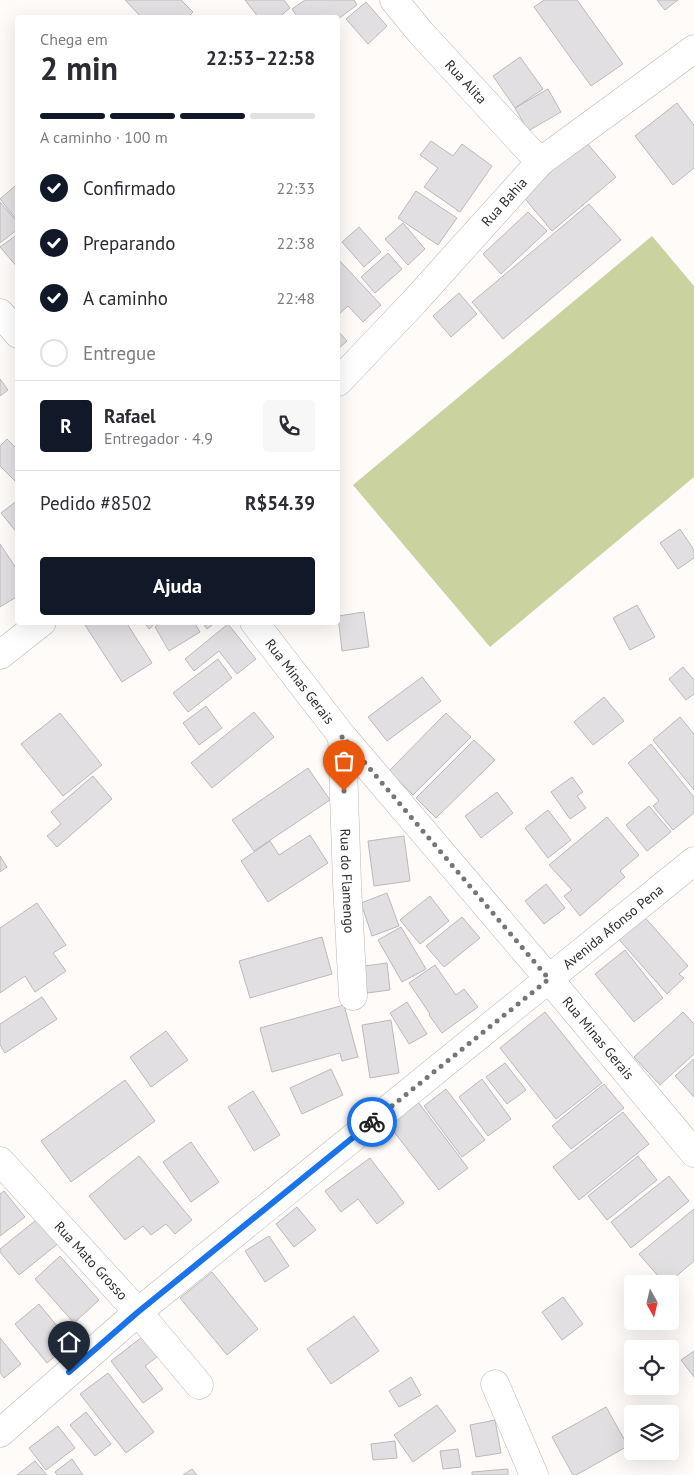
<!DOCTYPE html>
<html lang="pt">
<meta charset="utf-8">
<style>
:root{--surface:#fff;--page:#f7f7f7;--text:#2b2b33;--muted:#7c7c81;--line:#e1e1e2;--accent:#111827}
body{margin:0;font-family:"PT Sans",sans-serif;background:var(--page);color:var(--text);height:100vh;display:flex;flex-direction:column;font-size:19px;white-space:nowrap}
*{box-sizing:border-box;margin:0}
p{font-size:16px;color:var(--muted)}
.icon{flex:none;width:28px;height:28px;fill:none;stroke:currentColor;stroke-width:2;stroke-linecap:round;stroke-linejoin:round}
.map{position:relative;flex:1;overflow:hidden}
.drawer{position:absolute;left:15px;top:15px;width:325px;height:610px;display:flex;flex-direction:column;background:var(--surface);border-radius:5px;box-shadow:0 5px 20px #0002}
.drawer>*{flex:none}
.needle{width:32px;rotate:172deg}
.buttons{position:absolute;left:624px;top:1275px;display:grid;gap:10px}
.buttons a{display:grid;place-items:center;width:55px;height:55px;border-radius:5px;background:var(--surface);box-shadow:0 5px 20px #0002;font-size:25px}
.pin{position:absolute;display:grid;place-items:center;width:42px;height:42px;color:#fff;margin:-51px -21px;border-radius:50% 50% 50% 0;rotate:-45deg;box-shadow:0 0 5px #0007}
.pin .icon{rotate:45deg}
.courier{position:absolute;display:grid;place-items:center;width:50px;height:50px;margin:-25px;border:4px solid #1a73e8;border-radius:50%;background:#fff;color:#222;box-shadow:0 1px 6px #0007}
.headline em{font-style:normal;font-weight:700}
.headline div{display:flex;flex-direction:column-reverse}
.headline{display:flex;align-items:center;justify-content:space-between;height:85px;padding:0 25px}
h1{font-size:32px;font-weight:700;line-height:38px}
.bar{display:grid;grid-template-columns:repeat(4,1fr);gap:8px 5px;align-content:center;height:60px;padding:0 25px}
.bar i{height:6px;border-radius:4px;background:var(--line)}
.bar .selected{background:var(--accent)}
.bar p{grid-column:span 4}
.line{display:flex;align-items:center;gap:12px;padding:0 25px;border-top:1px solid var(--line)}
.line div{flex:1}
.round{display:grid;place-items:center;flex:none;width:52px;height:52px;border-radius:5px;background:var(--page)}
ol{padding:0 25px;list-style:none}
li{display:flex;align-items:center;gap:15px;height:55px}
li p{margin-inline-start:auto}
li .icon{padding:5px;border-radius:50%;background:var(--accent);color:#fff;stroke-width:4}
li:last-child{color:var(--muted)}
li i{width:28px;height:28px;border:2px solid var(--line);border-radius:50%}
.primary-button{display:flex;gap:10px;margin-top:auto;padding:10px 25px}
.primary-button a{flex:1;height:58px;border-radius:5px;background:var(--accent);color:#fff;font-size:20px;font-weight:700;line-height:58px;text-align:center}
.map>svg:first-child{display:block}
.green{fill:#cad29f}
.building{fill:#e1dfe2;stroke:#bbb9bc}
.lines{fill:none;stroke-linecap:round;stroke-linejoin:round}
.street-casing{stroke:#bab7b5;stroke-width:29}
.secondary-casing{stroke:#bab7b5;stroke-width:29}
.street{stroke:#fff;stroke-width:28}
.secondary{stroke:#fff;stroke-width:28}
.done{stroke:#787675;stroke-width:5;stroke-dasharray:0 9}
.route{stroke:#1a73e8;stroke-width:6}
.labels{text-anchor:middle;stroke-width:4;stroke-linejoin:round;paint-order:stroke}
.street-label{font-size:14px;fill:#302f2e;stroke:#fefbf8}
</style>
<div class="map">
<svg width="694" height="1475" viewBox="0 0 694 1475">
<rect width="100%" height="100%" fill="#fefbf8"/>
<path class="green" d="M652,236L694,286V477L490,647L353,485Z"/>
<g class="building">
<path d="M125,0H181L193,12L187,18H142Z"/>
<path d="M245,0H284L290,8L278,18H259Z"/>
<path d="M305,0H354L357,5L338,19V18H298L292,9Z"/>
<path d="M544,0H577L623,64L591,86L534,7Z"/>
<path d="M657,0H678L665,10Z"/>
<path d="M366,2L387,26L368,44L346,19Z"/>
<path d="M520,57L543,89L515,108L493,76Z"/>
<path d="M548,89L561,112L528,131L515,108Z"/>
<path d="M677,103L694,125V168L673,185L635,136Z"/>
<path d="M431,141L453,156L462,144L492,166L460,212L424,187L438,168L420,155Z"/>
<path d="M585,141L616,177L552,231L521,194Z"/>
<path d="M15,186L18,189V218L16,219L0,199Z"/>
<path d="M416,191L457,218L438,245L398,218Z"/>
<path d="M0,202L18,223V229L0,243Z"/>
<path d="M589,204L621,240L503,339L472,302Z"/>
<path d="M528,212L547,231L501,274L483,254Z"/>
<path d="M403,223L425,249L408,265L385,239Z"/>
<path d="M359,227L381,252L364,267L342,242Z"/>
<path d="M18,234V268L0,247Z"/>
<path d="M388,253L402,269L375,293L361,277Z"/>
<path d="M338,259L381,305L363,322L348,306L338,315Z"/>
<path d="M459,293L477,314L451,337L433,316Z"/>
<path d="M338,331L347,341L338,349Z"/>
<path d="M0,379L8,390L0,396Z"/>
<path d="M7,439L18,450V484L0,466V446Z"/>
<path d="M18,500V534L1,513Z"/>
<path d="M680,529L694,550V558L678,569L660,543Z"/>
<path d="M0,544L18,571V596L0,607Z"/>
<path d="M637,605L655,637L630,650L613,618Z"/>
<path d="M364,612L369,647L342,651L338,616Z"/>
<path d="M89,622H126L152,663L122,682L85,625Z"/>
<path d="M144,622H157L149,629Z"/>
<path d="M162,622H194L200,632L169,651L155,627Z"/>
<path d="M202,622H216L207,629Z"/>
<path d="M228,624L256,659L237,674L219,651L194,671L185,659Z"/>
<path d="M218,659L232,678L188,712L173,693Z"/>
<path d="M683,667L694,680V694L686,700L669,679Z"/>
<path d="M422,677L441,701L387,741L368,717Z"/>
<path d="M604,697L624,721L593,745L574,722Z"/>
<path d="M206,706L222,728L199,745L183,723Z"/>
<path d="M254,712L274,737L212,788L191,763Z"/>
<path d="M60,713L102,765L63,796L21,744Z"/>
<path d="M446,713L471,737L413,795L389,771Z"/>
<path d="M680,717L694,734V790L653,740Z"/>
<path d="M474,740L495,760L436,818L416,798Z"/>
<path d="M651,744L694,797V813L673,830L653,806L659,801L628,763Z"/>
<path d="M308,768L330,800L254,851L232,820Z"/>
<path d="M93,776L112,799L57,847L47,836L61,824L51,812Z"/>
<path d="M572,777L583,792L577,796L586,808L570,819L551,792Z"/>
<path d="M497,792L513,813L481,838L465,816Z"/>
<path d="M649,806L671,832L647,851L626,825Z"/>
<path d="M548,810L571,840L548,858L525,828Z"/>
<path d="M607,817L639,855L620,871L625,877L580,916L564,896L572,890L549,865Z"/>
<path d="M310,835L328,863L268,902L241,861L270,841L279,855Z"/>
<path d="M404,836L410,881L374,886L368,841Z"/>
<path d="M0,856L7,867L0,872Z"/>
<path d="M546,884L565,908L544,924L525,901Z"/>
<path d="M387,893L399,926L372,936L361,903Z"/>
<path d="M430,896L449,921L420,944L400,920Z"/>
<path d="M37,903L66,945L53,953L66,971L35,992L25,976L0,993V928Z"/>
<path d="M641,913L688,966L679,974L684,978L667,994L615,935Z"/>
<path d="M462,917L480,938L444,967L426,946Z"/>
<path d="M401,927L426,969L402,982L378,940Z"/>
<path d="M322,937L332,974L250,998L239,961Z"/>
<path d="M625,950L663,998L634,1022L595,974Z"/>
<path d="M387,963L390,990L367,993L364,966Z"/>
<path d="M435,965L456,995L464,989L478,1007L442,1033L429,1015L430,1014L409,983Z"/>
<path d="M42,997L57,1019L5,1053L0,1045V1024Z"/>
<path d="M407,1002L427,1034L409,1044L390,1013Z"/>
<path d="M344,1005L358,1057L342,1061L340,1053L272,1072L260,1028Z"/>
<path d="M545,1012L602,1083L556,1119L500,1048Z"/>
<path d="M683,1012L694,1024V1054L660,1085L634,1057Z"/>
<path d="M391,1020L399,1073L370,1078L362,1025Z"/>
<path d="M166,1031L188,1060L151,1087L130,1057Z"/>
<path d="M694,1059V1097L675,1076Z"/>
<path d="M505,1063L526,1090L507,1104L486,1077Z"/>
<path d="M331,1069L343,1095L302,1114L290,1088Z"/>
<path d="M482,1079L511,1119L488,1136L459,1097Z"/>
<path d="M125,1080L155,1121L71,1182L41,1141Z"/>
<path d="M604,1084L624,1108L571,1149L552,1126Z"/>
<path d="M446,1089L485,1140L462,1157L424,1106Z"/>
<path d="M253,1091L280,1135L254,1151L228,1107Z"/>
<path d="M418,1102L468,1168L439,1190L388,1124Z"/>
<path d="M623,1112L649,1144L579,1200L553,1167Z"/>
<path d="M191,1142L219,1182L191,1202L163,1162Z"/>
<path d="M139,1156L192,1220L175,1234L166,1224L151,1235L143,1226L125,1240L89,1196Z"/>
<path d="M638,1156L657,1180L607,1220L588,1196Z"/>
<path d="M370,1158L404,1203L377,1224L358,1199L341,1212L325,1191Z"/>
<path d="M669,1176L689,1201L631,1248L611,1222Z"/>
<path d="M4,1191L25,1217L0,1236V1194Z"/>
<path d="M297,1207L316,1230L294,1247L276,1224Z"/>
<path d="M694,1209V1261L667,1284H665L639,1254Z"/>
<path d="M40,1217L60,1242L19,1275L0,1252V1249Z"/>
<path d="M269,1236L289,1266L265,1282L245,1251Z"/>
<path d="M60,1256L99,1300L74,1323L35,1279Z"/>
<path d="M212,1272L258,1329L227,1355L180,1298Z"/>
<path d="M563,1297L583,1324L562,1340L542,1312Z"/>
<path d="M39,1304L71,1343L47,1363L15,1324Z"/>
<path d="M354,1316L379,1351L331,1384L307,1349Z"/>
<path d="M142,1337L157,1357L145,1366L163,1389L143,1403L111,1361Z"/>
<path d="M0,1338L21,1364L4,1378L0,1372Z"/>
<path d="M694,1351V1377L681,1360Z"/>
<path d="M108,1373L154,1432L126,1453L80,1394Z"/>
<path d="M411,1377L421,1395L399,1407L389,1391Z"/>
<path d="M437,1405L456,1431L413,1462L394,1435Z"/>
<path d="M606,1407L628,1446L576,1475H573L552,1437Z"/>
<path d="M86,1412L111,1444L95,1456L70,1425Z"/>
<path d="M495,1420L501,1453L476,1457L470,1425Z"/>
<path d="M58,1426L75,1448L46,1470L29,1448Z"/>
<path d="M395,1441L397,1458L373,1460L371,1444Z"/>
<path d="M458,1449L461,1467L443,1469L440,1451Z"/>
<path d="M72,1459L83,1475H57L55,1472Z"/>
<path d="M35,1461L47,1475H17Z"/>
<path d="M192,1469L197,1475H183Z"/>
<path d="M508,1469V1475H472V1472Z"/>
</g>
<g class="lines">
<g class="street-casing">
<g id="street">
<path id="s1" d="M394,0L421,33L540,162"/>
<path d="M0,313L18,334"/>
<path id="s2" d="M254,622L342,736L549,979L694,1153"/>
<path id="s3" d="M342,736L347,883L353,996"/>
<path id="s4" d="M0,1161L138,1312L199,1385"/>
<path d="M495,1384L534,1475"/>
<path id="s5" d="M0,1433L138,1312L694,861"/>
</g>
</g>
<g class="secondary-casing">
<g id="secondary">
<path id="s6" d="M338,382L414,302L540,162L694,49"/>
<path d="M0,655L42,622"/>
</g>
</g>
<use href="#street" class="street"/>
<use href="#secondary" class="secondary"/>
</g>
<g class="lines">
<path class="done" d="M344,791L342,736L549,979L372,1122"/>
<path class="route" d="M69,1372L138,1312L372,1122"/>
</g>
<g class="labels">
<g class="street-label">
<text dy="5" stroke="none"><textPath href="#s1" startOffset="109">Rua Alita</textPath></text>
<text dy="5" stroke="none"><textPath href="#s6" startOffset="245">Rua Bahia</textPath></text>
<text dy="5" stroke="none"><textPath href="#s2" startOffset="75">Rua Minas Gerais</textPath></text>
<text dy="5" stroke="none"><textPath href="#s3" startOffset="145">Rua do Flamengo</textPath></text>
<text dy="5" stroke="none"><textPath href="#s5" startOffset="795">Avenida Afonso Pena</textPath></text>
<text dy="5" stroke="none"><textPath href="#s2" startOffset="540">Rua Minas Gerais</textPath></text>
<text dy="5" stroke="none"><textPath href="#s4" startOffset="135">Rua Mato Grosso</textPath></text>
</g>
</g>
</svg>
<div class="buttons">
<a><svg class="needle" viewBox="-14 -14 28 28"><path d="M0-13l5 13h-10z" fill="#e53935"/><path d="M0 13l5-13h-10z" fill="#7c7c81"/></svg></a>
<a><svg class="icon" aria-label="locate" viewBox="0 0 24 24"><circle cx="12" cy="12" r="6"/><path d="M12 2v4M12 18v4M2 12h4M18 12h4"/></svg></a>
<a><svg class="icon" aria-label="layers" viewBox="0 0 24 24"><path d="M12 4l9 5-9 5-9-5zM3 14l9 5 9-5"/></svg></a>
</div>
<div class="pin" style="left:344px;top:791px;background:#ea580c"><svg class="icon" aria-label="bag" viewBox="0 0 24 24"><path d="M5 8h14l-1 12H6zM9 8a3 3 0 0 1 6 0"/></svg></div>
<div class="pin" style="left:69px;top:1372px;background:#1f2937"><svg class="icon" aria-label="home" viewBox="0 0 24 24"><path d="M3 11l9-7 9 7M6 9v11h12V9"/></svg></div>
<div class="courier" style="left:372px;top:1122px"><svg class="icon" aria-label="bike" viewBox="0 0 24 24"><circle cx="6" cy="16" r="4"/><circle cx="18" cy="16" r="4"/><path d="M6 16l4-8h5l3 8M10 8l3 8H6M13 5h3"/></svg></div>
<section class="drawer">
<div class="headline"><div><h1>2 min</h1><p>Chega em</p></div><em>22:53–22:58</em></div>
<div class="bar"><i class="selected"></i><i class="selected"></i><i class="selected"></i><i></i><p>A caminho · 100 m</p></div>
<ol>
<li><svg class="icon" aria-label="check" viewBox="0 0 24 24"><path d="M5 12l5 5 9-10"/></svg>Confirmado<p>22:33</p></li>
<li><svg class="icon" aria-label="check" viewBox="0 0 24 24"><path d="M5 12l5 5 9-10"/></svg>Preparando<p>22:38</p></li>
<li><svg class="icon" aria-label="check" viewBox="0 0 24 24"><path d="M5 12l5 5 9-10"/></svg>A caminho<p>22:48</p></li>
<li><i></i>Entregue</li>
</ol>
<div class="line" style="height:90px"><b class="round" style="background:var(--accent);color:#fff">R</b><div><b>Rafael</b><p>Entregador · 4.9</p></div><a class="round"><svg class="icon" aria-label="phone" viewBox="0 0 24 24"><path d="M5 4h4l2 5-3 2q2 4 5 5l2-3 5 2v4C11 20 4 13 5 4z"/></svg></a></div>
<div class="line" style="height:65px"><div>Pedido #8502</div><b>R$54.39</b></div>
<div class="primary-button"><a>Ajuda</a></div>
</section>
</div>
